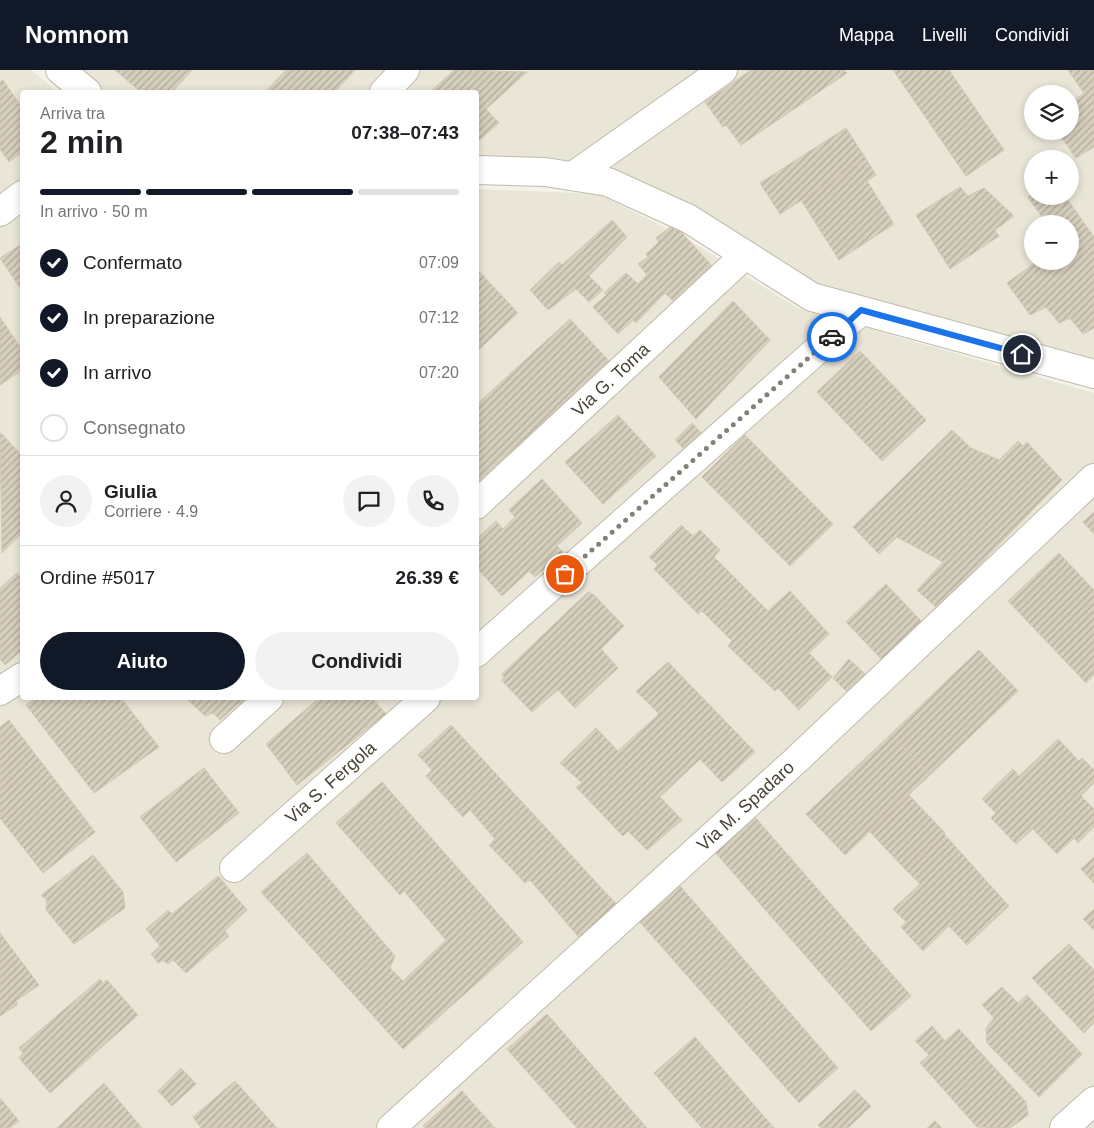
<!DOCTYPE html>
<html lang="it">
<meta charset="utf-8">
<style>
:root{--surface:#fff;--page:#f2f2f2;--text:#202124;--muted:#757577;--line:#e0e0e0;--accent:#111827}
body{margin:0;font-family:Helvetica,sans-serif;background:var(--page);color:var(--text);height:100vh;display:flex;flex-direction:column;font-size:19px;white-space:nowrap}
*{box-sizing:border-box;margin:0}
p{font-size:16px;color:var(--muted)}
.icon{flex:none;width:28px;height:28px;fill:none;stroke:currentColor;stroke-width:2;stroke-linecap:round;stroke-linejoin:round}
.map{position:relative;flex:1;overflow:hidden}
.drawer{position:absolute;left:20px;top:20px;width:459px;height:610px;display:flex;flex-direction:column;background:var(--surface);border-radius:5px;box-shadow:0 2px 8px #0003}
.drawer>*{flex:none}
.fabs{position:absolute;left:1024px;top:15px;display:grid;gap:10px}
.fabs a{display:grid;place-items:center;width:55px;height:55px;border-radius:50%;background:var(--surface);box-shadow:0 2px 8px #0003;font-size:25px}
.pin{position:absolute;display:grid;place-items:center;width:42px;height:42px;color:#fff;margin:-21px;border:2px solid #fff;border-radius:50%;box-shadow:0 1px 5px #0007}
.courier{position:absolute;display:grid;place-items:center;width:50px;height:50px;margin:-25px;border:4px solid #1a73e8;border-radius:50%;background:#fff;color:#222;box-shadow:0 1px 6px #0007}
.overview em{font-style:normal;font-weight:800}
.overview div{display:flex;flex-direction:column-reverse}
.overview{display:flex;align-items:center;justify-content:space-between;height:85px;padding:0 20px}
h1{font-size:32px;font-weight:800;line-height:38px}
.bar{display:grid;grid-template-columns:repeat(4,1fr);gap:8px 5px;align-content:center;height:60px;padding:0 20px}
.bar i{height:6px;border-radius:4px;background:var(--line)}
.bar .selected{background:var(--accent)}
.bar p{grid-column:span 4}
.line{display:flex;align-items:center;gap:12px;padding:0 20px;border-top:1px solid var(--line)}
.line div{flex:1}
.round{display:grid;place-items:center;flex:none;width:52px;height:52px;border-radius:26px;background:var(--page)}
ol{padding:0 20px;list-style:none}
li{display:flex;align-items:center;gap:15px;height:55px}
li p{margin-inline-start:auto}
li .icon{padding:5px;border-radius:50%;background:var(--accent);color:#fff;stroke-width:4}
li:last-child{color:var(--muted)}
li i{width:28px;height:28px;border:2px solid var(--line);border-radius:50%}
.primary-button{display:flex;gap:10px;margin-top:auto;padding:10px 20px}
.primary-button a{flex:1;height:58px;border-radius:30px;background:var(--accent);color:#fff;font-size:20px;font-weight:800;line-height:58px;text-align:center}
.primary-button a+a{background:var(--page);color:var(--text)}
header{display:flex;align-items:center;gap:30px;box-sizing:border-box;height:70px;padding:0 25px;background:var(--accent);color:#fff}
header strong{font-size:24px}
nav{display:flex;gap:28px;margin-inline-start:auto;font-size:18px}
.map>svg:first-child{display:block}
.residential{fill:#e9e5d7;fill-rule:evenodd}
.building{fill:url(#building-hatch);stroke:#d2c8b1}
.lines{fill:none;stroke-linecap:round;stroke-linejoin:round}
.minor-casing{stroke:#c1bbab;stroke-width:30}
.tertiary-casing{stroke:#c1bbab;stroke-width:30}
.minor{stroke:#fff;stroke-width:28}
.tertiary{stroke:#fff;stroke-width:28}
.done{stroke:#858075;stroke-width:5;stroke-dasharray:0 9}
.route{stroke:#1a73e8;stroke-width:6}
.labels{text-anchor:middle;stroke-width:4;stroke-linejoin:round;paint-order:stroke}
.street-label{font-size:18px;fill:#494337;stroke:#fff}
</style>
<header>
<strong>Nomnom</strong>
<nav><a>Mappa</a><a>Livelli</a><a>Condividi</a></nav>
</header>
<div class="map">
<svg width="1094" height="1058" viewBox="0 0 1094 1058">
<defs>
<pattern id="building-hatch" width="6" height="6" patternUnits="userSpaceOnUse" patternTransform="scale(1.25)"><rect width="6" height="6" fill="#d7cfbe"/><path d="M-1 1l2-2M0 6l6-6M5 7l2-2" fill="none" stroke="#b0aa9b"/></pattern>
</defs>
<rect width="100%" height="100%" fill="#f5f2e9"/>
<g class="residential">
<path d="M0,0H31L58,22H22V628H476V119L599,124L689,170L797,238L1094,323V1058H0Z"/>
<path d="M79,0H1094V295L816,218L694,140L476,91V22H106ZM1032,24H1070V61H1032ZM1032,89H1070V126H1032ZM1032,154H1070V191H1032Z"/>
</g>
<g class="building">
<path d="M115,0H192L172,22H141Z"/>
<path d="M286,0H355L335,22H265Z"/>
<path d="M454,0L527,2L486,39L499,53L476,73V22H430Z"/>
<path d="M751,0H844L847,3L741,75L726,55L723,57L705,32Z"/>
<path d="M893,0H949L1004,80L966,106Z"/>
<path d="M1068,0H1094V77L1076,88L1057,61H1070V34L1084,23Z"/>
<path d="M3,10L22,38V82L9,92L0,79V12Z"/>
<path d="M846,58L866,89L780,144L760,113Z"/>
<path d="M866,89L876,105L867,111L894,154L839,190L801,130Z"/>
<path d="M960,117L968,126L984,118L1014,146L995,160L999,166L950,199L916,145Z"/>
<path d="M1032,124V126H1065L1094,167V258L1083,264L1070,248L1059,253L1046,237L1030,245L1007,213L1037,191H1070V154L1046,153L1028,127Z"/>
<path d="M612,150L627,167L589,206L603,220L589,232L576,219L548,240L530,220L559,192L562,195Z"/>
<path d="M674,154L713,197L676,234L665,223L636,253L633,250L618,264L593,237L606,225L604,223L626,203L638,214L647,205L638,194L648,187L646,184L659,172L656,168Z"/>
<path d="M22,174V221L0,188Z"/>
<path d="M476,198L518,243L476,282Z"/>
<path d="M733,231L770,270L696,349L659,307Z"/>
<path d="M0,247L22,280V300L0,315Z"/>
<path d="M570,249L609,291L476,414V335Z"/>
<path d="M860,281L926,350L882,391L817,322Z"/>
<path d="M618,345L656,386L603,434L565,392Z"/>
<path d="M692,353L703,365L685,380L675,370Z"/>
<path d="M952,360L971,378L999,390L1018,371L1023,376L1027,372L1062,410L937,538L917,520L943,492L897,467L879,484L853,457Z"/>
<path d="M0,362L22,386V463L2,483Z"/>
<path d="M745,365L833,454L790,496L702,407Z"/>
<path d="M542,409L582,453L557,476L563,482L535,507L529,501L502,526L476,497V469L496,451L503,459L515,447L509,440Z"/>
<path d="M1094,442V464L1083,452Z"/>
<path d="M681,455L693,466L700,460L720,480L714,487L768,541L790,521L829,564L809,583L832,607L799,640L778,618L775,621L728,576L732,571L702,541L698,544L654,499L658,495L649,487Z"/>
<path d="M1059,483L1094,520V605L1086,613L1008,531Z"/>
<path d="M17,503L22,509V580L5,595L0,589V518Z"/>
<path d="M886,514L922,552L883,591L846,552Z"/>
<path d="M588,522L594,525L624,556L601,579L618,598L575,638L558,620L532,642L501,610L504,607L502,604Z"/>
<path d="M979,580L1018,621L930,705L891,664Z"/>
<path d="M849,589L868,607L850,625L833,608Z"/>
<path d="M668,592L755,682L722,712L700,689L660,727L682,750L647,780L628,761L623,766L576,717L582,713L560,693L596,658L618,681L659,644L636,621Z"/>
<path d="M36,628H121L159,677L94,723L26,635Z"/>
<path d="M186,628H254L244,637L239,633L220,650L213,643L205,646Z"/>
<path d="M319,628H372L386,644L297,715L266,674Z"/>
<path d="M9,650L95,762L43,803L0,748V657Z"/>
<path d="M451,655L620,838L582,871L530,810L525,813L489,775L495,769L470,740L463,747L426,706L432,700L418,685Z"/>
<path d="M891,664L930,705L845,785L806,744Z"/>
<path d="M1058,669L1079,691L1082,688L1094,700V713L1081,726L1094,739V757L1078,773L1074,768L1057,784L1033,759L1016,774L991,748L996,743L982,729L1013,699L1019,706Z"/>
<path d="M204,698L239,743L176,792L140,747Z"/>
<path d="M382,712L523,872L403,979L261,822L307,783L395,886L390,898L403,911L446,870L404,821L400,825L336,753Z"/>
<path d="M909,725L945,763L906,800L870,762Z"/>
<path d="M754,746L911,926L871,961L714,781Z"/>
<path d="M944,764L1009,836L967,875L949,856L923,881L901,857L906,852L893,839L920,814L906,800Z"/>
<path d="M93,785L123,822L125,838L74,874L46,840L47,830L41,825Z"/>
<path d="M1094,787V813L1081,799Z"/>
<path d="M218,806L247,840L225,861L229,866L186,903L173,890L168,894L163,890L158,893L151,884L160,876L146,859L168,840L172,844Z"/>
<path d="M680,816L838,998L799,1033L639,851Z"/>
<path d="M1094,839V860L1083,849Z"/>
<path d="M0,863L39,915L16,931L17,935L0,946Z"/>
<path d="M1069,874L1094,900V953L1084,963L1032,908Z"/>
<path d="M100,909L103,913L107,910L138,945L50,1023L19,988L23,983L19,978Z"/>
<path d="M1002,917L1018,933L1027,925L1082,984L1039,1027L987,973L986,958L994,948L982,935Z"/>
<path d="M547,944L647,1058H577L507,979Z"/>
<path d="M932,956L945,971L959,959L1026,1032L1028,1045L1010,1058L977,1057L920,993L929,985L915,971Z"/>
<path d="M695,967L774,1058H702L654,1003Z"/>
<path d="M181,998L196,1014L172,1036L158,1021Z"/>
<path d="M235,1011L277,1058H201L193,1047Z"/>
<path d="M104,1013L142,1058H57Z"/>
<path d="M855,1020L871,1036L848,1058H821L818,1055Z"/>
<path d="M462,1021L495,1058H425L423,1056Z"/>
<path d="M0,1028L19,1051L10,1058H0Z"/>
<path d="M935,1051L942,1058H927Z"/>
</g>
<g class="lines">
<g class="minor-casing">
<g id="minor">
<path d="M384,22L405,0"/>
<path d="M573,106L723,0"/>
<path d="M0,142L22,125"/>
<path id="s1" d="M476,435L745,185"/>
<path d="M476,583L861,241"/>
<path d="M0,621L22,607"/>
<path d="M224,669L269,628"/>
<path id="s2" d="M234,798L426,628"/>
<path id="s3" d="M391,1058L793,693L1094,408"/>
<path d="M1064,1058L1094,1031"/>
</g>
</g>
<g class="tertiary-casing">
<g id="tertiary">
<path d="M60,0L87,22"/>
<path d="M476,100L545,102L608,112L689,149L812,227L1094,304"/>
</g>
</g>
<use href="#minor" class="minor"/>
<use href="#tertiary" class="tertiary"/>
</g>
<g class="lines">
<path class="done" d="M565,504L832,267"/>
<path class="route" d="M832,267L861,240L1022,284"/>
</g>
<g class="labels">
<g class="street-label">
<text dy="6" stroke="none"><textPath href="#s1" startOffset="184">Via G. Toma</textPath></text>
<text dy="6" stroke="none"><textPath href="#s2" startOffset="129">Via S. Fergola</textPath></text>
<text dy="6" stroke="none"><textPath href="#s3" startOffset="479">Via M. Spadaro</textPath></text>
</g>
</g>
</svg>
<div class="fabs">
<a><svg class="icon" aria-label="layers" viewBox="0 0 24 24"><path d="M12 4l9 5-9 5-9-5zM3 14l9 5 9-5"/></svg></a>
<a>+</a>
<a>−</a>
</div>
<div class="pin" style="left:565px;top:504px;background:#ea580c"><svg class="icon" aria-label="bag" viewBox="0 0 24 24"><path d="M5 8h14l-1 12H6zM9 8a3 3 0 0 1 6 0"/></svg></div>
<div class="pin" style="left:1022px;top:284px;background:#1f2937"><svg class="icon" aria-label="home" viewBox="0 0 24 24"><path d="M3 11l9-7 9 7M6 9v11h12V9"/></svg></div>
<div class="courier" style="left:832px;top:267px"><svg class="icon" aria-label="car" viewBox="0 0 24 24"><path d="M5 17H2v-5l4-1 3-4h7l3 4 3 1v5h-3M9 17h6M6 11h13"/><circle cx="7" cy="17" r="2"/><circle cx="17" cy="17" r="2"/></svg></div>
<section class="drawer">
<div class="overview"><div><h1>2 min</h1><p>Arriva tra</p></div><em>07:38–07:43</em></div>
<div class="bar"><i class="selected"></i><i class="selected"></i><i class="selected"></i><i></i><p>In arrivo · 50 m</p></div>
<ol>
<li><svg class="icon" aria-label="check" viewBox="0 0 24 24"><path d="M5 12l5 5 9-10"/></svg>Confermato<p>07:09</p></li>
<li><svg class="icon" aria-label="check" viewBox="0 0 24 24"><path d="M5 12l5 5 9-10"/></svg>In preparazione<p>07:12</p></li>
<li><svg class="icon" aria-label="check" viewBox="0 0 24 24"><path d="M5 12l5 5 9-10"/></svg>In arrivo<p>07:20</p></li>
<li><i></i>Consegnato</li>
</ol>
<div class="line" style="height:90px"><a class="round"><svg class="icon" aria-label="person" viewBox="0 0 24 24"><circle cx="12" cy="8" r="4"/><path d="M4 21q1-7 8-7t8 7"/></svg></a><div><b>Giulia</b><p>Corriere · 4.9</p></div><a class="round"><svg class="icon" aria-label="chat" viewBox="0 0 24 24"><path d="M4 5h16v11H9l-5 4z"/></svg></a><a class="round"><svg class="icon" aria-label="phone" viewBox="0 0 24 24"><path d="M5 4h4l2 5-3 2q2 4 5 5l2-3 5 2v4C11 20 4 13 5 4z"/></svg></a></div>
<div class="line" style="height:65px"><div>Ordine #5017</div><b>26.39 €</b></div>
<div class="primary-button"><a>Aiuto</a><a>Condividi</a></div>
</section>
</div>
